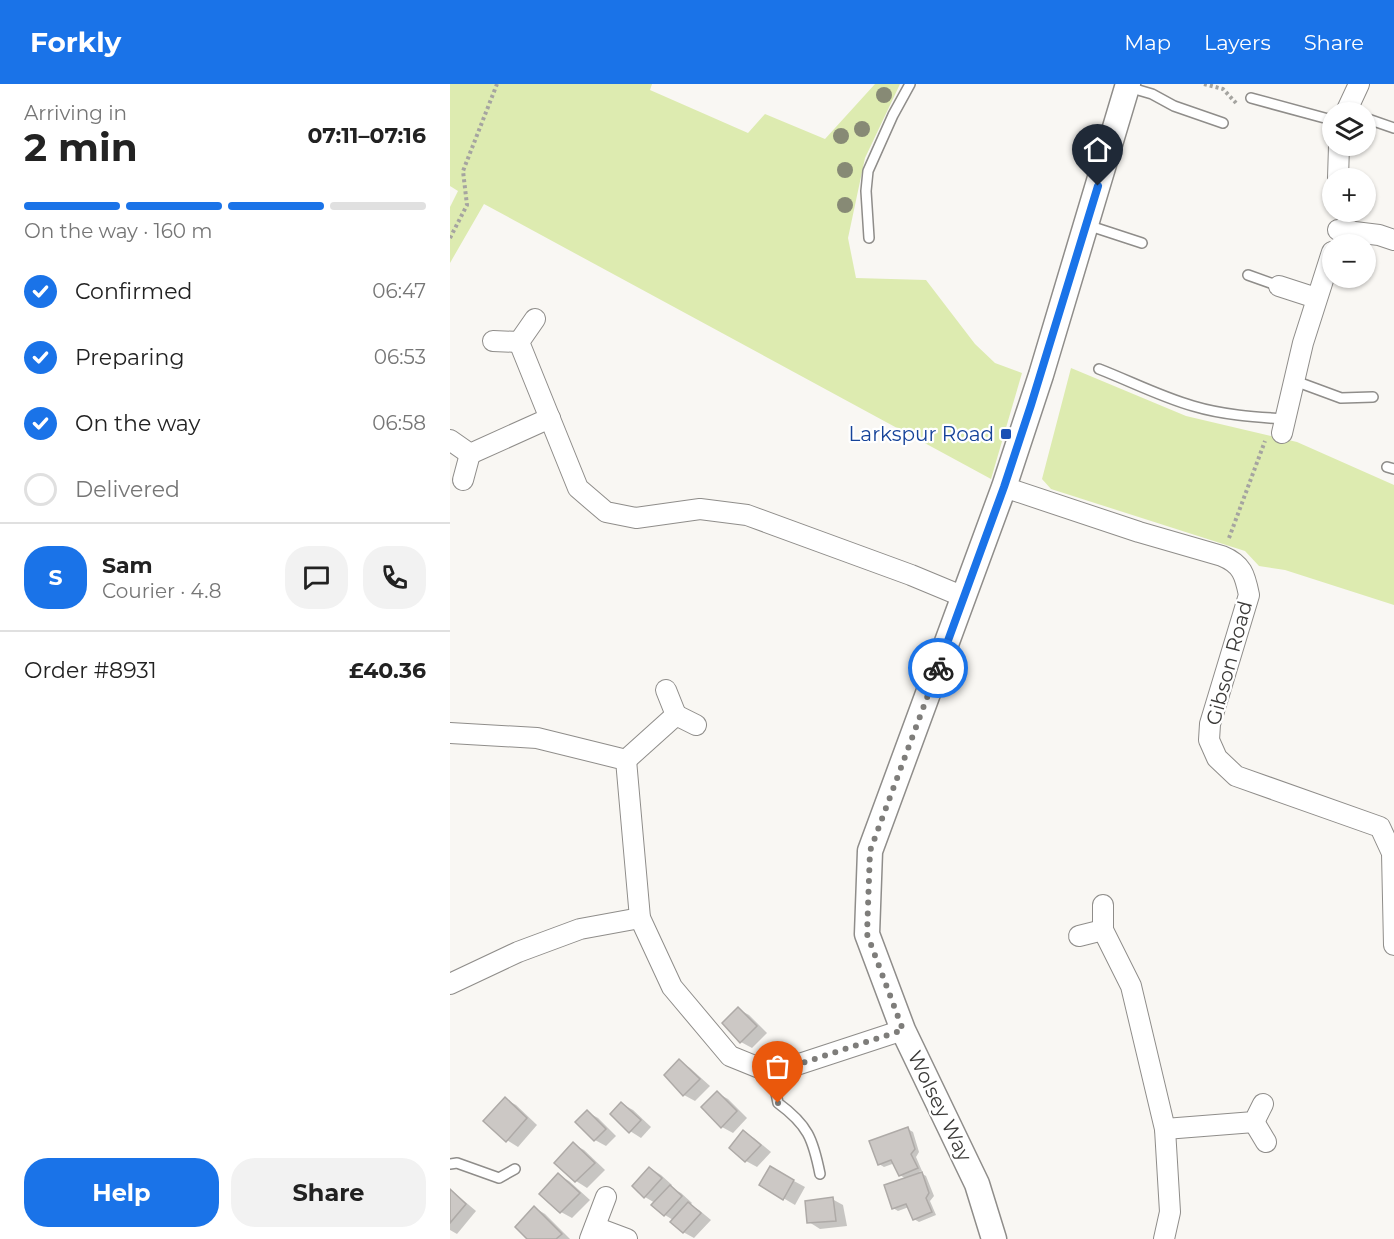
<!DOCTYPE html>
<meta charset="utf-8">
<style>
:root{--surface:#fff;--page:#f2f2f2;--text:#222;--muted:#767676;--line:#e0e0e0;--accent:#1a73e8}
body{margin:0;font-family:Montserrat,sans-serif;background:var(--page);color:var(--text);height:100vh;display:flex;flex-direction:column;font-size:22px;white-space:nowrap}
*{box-sizing:border-box;margin:0}
p{font-size:20px;color:var(--muted)}
.icon{flex:none;width:33px;height:33px;fill:none;stroke:currentColor;stroke-width:2;stroke-linecap:round;stroke-linejoin:round}
.map{position:relative;flex:1;overflow:hidden}
.panel{display:flex;flex-direction:column;background:var(--surface);width:450px}
.panel>*{flex:none}
.controls{position:absolute;left:872px;top:18px;display:grid;gap:12px}
.controls a{display:grid;place-items:center;width:54px;height:54px;border-radius:50%;background:var(--surface);box-shadow:0 2px 4px #0004;font-size:30px}
.pin{position:absolute;display:grid;place-items:center;width:51px;height:51px;color:#fff;margin:-62px -26px;border-radius:50% 50% 50% 0;rotate:-45deg;box-shadow:0 0 6px #0007}
.pin .icon{rotate:45deg}
.courier{position:absolute;display:grid;place-items:center;width:60px;height:60px;margin:-30px;border:4px solid #1a73e8;border-radius:50%;background:#fff;color:#222;box-shadow:0 2px 8px #0007}
.head em{font-style:normal;font-weight:700}
.head div{display:flex;flex-direction:column-reverse}
.head{display:flex;align-items:center;justify-content:space-between;height:102px;padding:0 24px}
h1{font-size:39px;font-weight:700;line-height:45px}
.bar{display:grid;grid-template-columns:repeat(4,1fr);gap:9px 6px;align-content:center;height:72px;padding:0 24px}
.bar i{height:8px;border-radius:4px;background:var(--line)}
.bar .current{background:var(--accent)}
.bar p{grid-column:span 4}
.line{display:flex;align-items:center;gap:15px;padding:0 24px;border-top:2px solid var(--line)}
.line div{flex:1}
.round{display:grid;place-items:center;flex:none;width:63px;height:63px;border-radius:24px;background:var(--page)}
ol{padding:0 24px;list-style:none}
li{display:flex;align-items:center;gap:18px;height:66px}
li p{margin-inline-start:auto}
li .icon{padding:6px;border-radius:50%;background:var(--accent);color:#fff;stroke-width:4}
li:last-child{color:var(--muted)}
li i{width:33px;height:33px;border:3px solid var(--line);border-radius:50%}
.primary-button{display:flex;gap:12px;margin-top:auto;padding:12px 24px}
.primary-button a{flex:1;height:69px;border-radius:24px;background:var(--accent);color:#fff;font-size:24px;font-weight:700;line-height:69px;text-align:center}
.primary-button a+a{background:var(--page);color:var(--text)}
header{display:flex;align-items:center;gap:36px;box-sizing:border-box;height:84px;padding:0 30px;background:var(--accent);color:#fff}
header strong{font-size:28px}
nav{display:flex;gap:33px;margin-inline-start:auto;font-size:21px}
main{display:flex;flex:1;min-height:0}
.map>svg:first-child{display:block}
.green{fill:#ddebb0}
.shadow{fill:#0003}
.building{fill:#ccc8c5;stroke:#aeaaa7;stroke-width:1.5}
.lines{fill:none;stroke-linecap:round;stroke-linejoin:round}
.service-casing{stroke:#8f8d8a;stroke-width:12}
.minor-casing{stroke:#8f8d8a;stroke-width:22}
.tertiary-casing{stroke:#8f8d8a;stroke-width:27}
.path{stroke:#a5a4a0;stroke-width:4;stroke-dasharray:3 3;stroke-linecap:butt}
.service{stroke:#fff;stroke-width:9}
.minor{stroke:#fff;stroke-width:20}
.tertiary{stroke:#fff;stroke-width:24}
.tree{fill:#878a75}
.done{stroke:#7e7d7a;stroke-width:6;stroke-dasharray:0 10.8}
.route{stroke:#1a73e8;stroke-width:8}
.transit-dot{fill:#1a4fb4;stroke:#fff;stroke-width:2}
.labels{text-anchor:middle;stroke-width:4.5;stroke-linejoin:round;paint-order:stroke}
.transit-label{font-size:20px;fill:#164399;stroke:#fff;text-anchor:end}
.street-label{font-size:20px;fill:#3c3b39;stroke:#fff}
</style>
<header>
<strong>Forkly</strong>
<nav><a>Map</a><a>Layers</a><a>Share</a></nav>
</header>
<main>
<section class="panel">
<div class="head"><div><h1>2 min</h1><p>Arriving in</p></div><em>07:11–07:16</em></div>
<div class="bar"><i class="current"></i><i class="current"></i><i class="current"></i><i></i><p>On the way · 160 m</p></div>
<ol>
<li><svg class="icon" aria-label="check" viewBox="0 0 24 24"><path d="M5 12l5 5 9-10"/></svg>Confirmed<p>06:47</p></li>
<li><svg class="icon" aria-label="check" viewBox="0 0 24 24"><path d="M5 12l5 5 9-10"/></svg>Preparing<p>06:53</p></li>
<li><svg class="icon" aria-label="check" viewBox="0 0 24 24"><path d="M5 12l5 5 9-10"/></svg>On the way<p>06:58</p></li>
<li><i></i>Delivered</li>
</ol>
<div class="line" style="height:108px"><b class="round" style="background:var(--accent);color:#fff">S</b><div><b>Sam</b><p>Courier · 4.8</p></div><a class="round"><svg class="icon" aria-label="chat" viewBox="0 0 24 24"><path d="M4 5h16v11H9l-5 4z"/></svg></a><a class="round"><svg class="icon" aria-label="phone" viewBox="0 0 24 24"><path d="M5 4h4l2 5-3 2q2 4 5 5l2-3 5 2v4C11 20 4 13 5 4z"/></svg></a></div>
<div class="line" style="height:78px"><div>Order #8931</div><b>£40.36</b></div>
<div class="primary-button"><a>Help</a><a>Share</a></div>
</section>
<div class="map">
<svg width="944" height="1155" viewBox="0 0 944 1155">
<rect width="100%" height="100%" fill="#f9f7f3"/>
<g class="green">
<path d="M0,0H202L200,6L298,49L315,30L375,55L425,0H450L415,74L398,154L406,194L476,196L525,260L545,279L572,289L541,395L34,120L0,179V123L8,107L0,102Z"/>
<path d="M621,284L736,332L847,358L944,401V521L835,486L809,482L795,467L601,405L592,395Z"/>
</g>
<g class="shadow">
<path d="M288,925L299,931L317,949L302,964L291,958Z"/>
<path d="M229,977L240,984L260,1002L245,1017L234,1011L216,991Z"/>
<path d="M267,1009L278,1015L297,1034L283,1049L272,1043Z"/>
<path d="M55,1015L66,1021L87,1041L68,1063L57,1056Z"/>
<path d="M172,1020L183,1026L201,1043L191,1054L180,1047Z"/>
<path d="M137,1028L148,1034L166,1052L156,1062L145,1056Z"/>
<path d="M458,1045L463,1048L469,1068L466,1073L472,1087L469,1088L476,1092L484,1112L480,1117L486,1131L469,1138L464,1135L459,1123L448,1127L443,1124L456,1095L450,1091L445,1079L434,1083L429,1080Z"/>
<path d="M293,1048L304,1054L321,1068L307,1083L296,1077L281,1064Z"/>
<path d="M123,1060L134,1066L155,1086L137,1104L126,1097L106,1079Z"/>
<path d="M200,1084L211,1091L222,1101L220,1103L231,1109L242,1119L240,1121L249,1126L261,1136L244,1154L233,1148L223,1136L215,1131L204,1121L205,1119L195,1113Z"/>
<path d="M320,1084L355,1103L345,1121L311,1101Z"/>
<path d="M108,1091L119,1097L140,1116L122,1134L111,1128Z"/>
<path d="M0,1105L26,1127L7,1150L0,1146Z"/>
<path d="M382,1115L393,1121L397,1142L370,1145L359,1138Z"/>
<path d="M85,1124L95,1130L120,1155H79Z"/>
</g>
<g class="building">
<path d="M288,923L307,942L290,959L272,939Z"/>
<path d="M229,975L250,995L233,1012L214,991Z"/>
<path d="M267,1007L287,1027L271,1044L251,1023Z"/>
<path d="M55,1013L77,1034L56,1058L33,1037Z"/>
<path d="M171,1018L191,1036L179,1049L160,1030Z"/>
<path d="M137,1026L156,1045L144,1057L125,1038Z"/>
<path d="M458,1043L465,1065L461,1070L468,1084L449,1092L441,1076L428,1081L419,1057Z"/>
<path d="M293,1046L311,1061L295,1078L279,1064Z"/>
<path d="M123,1058L145,1079L125,1098L104,1079Z"/>
<path d="M320,1082L344,1096L333,1116L309,1101Z"/>
<path d="M199,1083L212,1094L194,1114L182,1102Z"/>
<path d="M472,1088L479,1109L476,1114L482,1128L463,1136L456,1120L442,1125L434,1101Z"/>
<path d="M108,1089L130,1109L110,1129L89,1110Z"/>
<path d="M220,1101L232,1112L214,1132L201,1121Z"/>
<path d="M0,1105L16,1120L0,1139Z"/>
<path d="M383,1113L386,1137L357,1139L355,1117Z"/>
<path d="M238,1118L251,1129L233,1149L220,1138Z"/>
<path d="M84,1122L112,1150L106,1155H77L65,1143Z"/>
</g>
<g class="lines">
<g class="service-casing">
<g id="service">
<path d="M678,3L702,10L724,22L773,39"/>
<path d="M801,14L882,36"/>
<path d="M915,34L944,44"/>
<path d="M637,141L692,159"/>
<path d="M419,154L416,107L418,87L443,31L460,0"/>
<path d="M798,191L829,202"/>
<path d="M649,285C680,297 711,313 743,322C773,331 804,333 835,335"/>
<path d="M845,297L891,314L923,313"/>
<path d="M937,383L944,385"/>
<path d="M322,989L328,1019C358,1041 363,1055 370,1090"/>
<path d="M0,1080L7,1079L49,1094L65,1085"/>
</g>
</g>
<g class="minor-casing">
<g id="minor">
<path d="M896,28L909,0"/>
<path d="M888,94L889,62"/>
<path d="M888,146L929,151L944,156"/>
<path d="M829,202L866,214"/>
<path d="M85,235L69,258L128,404L156,428L186,434L250,425L297,431L461,491L514,513"/>
<path d="M43,257L69,258"/>
<path d="M832,349L853,259L882,168"/>
<path d="M0,356L20,370L100,334"/>
<path d="M13,396L20,370"/>
<path d="M554,403L689,448L772,472C792,480 795,491 799,511L760,640L759,656L767,674L786,692L930,743L942,769L944,861"/>
<path d="M216,606L226,631"/>
<path d="M0,649L87,654L176,676L190,834L222,903L280,972L322,989L453,946"/>
<path d="M176,676L226,631L246,641"/>
<path d="M653,821V846L681,902L715,1045L720,1128L714,1155"/>
<path d="M629,852L653,846"/>
<path d="M0,900L68,868L130,845L190,834"/>
<path d="M804,1038L816,1058"/>
<path d="M715,1045L804,1038L813,1020"/>
<path d="M145,1143L177,1155"/>
<path d="M140,1155L156,1113"/>
</g>
</g>
<g class="tertiary-casing">
<path id="tertiary" d="M544,1155L527,1100L453,946L417,850L420,767L554,403L591,291L678,0"/>
</g>
<g class="path">
<path d="M754,0L773,5L786,19"/>
<path d="M0,154L17,121L13,87L47,0"/>
<path d="M779,454L815,357"/>
</g>
<use href="#service" class="service"/>
<use href="#minor" class="minor"/>
<use href="#tertiary" class="tertiary"/>
</g>
<g class="tree">
<circle cx="434" cy="11" r="8"/>
<circle cx="412" cy="45" r="8"/>
<circle cx="391" cy="52" r="8"/>
<circle cx="395" cy="86" r="8"/>
<circle cx="395" cy="121" r="8"/>
</g>
<g class="lines">
<path class="done" d="M328,1019L322,989L453,946L417,850L420,767L488,584"/>
<path class="route" d="M488,584L554,403L581,321L648,102"/>
</g>
<rect class="transit-dot" x="550" y="344" width="12" height="12" rx="3"/>
<g class="labels">
<g class="transit-label">
<text x="544" y="357">Larkspur Road</text>
</g>
<g class="street-label">
<text transform="translate(779 579) rotate(-75)" y="7">Gibson Road</text>
<text transform="translate(490 1022) rotate(64)" y="7">Wolsey Way</text>
</g>
</g>
</svg>
<div class="controls">
<a><svg class="icon" aria-label="layers" viewBox="0 0 24 24"><path d="M12 4l9 5-9 5-9-5zM3 14l9 5 9-5"/></svg></a>
<a>+</a>
<a>−</a>
</div>
<div class="pin" style="left:328px;top:1019px;background:#ea580c"><svg class="icon" aria-label="bag" viewBox="0 0 24 24"><path d="M5 8h14l-1 12H6zM9 8a3 3 0 0 1 6 0"/></svg></div>
<div class="pin" style="left:648px;top:102px;background:#1f2937"><svg class="icon" aria-label="home" viewBox="0 0 24 24"><path d="M3 11l9-7 9 7M6 9v11h12V9"/></svg></div>
<div class="courier" style="left:488px;top:584px"><svg class="icon" aria-label="bike" viewBox="0 0 24 24"><circle cx="6" cy="16" r="4"/><circle cx="18" cy="16" r="4"/><path d="M6 16l4-8h5l3 8M10 8l3 8H6M13 5h3"/></svg></div>
</div>
</main>
